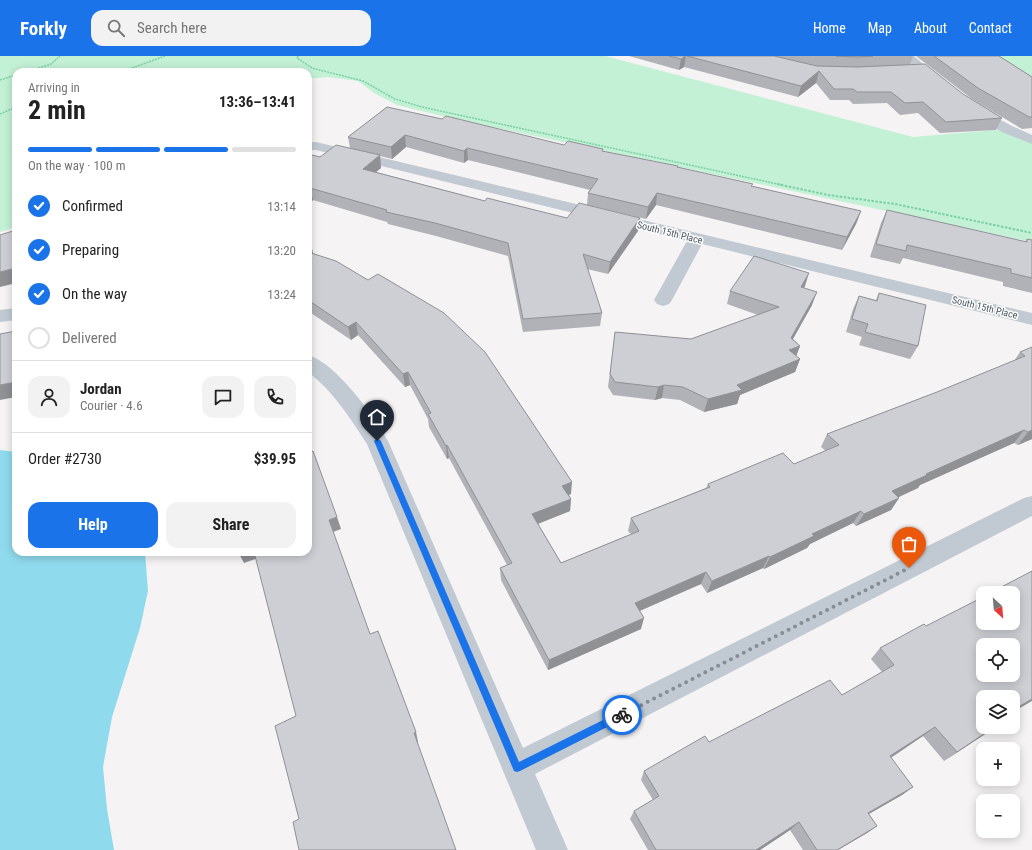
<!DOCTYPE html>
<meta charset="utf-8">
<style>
:root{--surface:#fff;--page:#f2f2f2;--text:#222;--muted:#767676;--line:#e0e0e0;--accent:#1a73e8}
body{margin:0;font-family:"Roboto Condensed",sans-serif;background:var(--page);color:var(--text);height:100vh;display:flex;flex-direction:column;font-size:15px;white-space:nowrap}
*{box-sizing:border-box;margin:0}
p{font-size:13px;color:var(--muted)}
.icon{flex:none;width:22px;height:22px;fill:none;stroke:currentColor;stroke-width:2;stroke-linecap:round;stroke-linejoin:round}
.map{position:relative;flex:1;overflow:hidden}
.panel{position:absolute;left:12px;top:12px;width:300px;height:488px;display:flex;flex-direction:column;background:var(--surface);border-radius:12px;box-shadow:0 2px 10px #0003}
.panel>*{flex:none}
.needle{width:26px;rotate:154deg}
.buttons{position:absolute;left:976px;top:530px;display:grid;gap:8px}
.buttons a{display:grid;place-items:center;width:44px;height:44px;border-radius:8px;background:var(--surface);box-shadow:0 2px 10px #0003;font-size:20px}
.pin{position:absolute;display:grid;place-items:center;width:34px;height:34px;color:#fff;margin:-41px -17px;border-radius:50% 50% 50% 0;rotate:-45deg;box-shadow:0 0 4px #0007}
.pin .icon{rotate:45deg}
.courier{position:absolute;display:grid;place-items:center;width:40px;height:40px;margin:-20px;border:3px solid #1a73e8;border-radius:50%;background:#fff;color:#222;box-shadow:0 1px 5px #0007}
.headline em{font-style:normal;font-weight:700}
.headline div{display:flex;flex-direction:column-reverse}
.headline{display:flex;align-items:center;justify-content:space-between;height:68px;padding:0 16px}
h1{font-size:26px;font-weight:700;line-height:30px}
.bar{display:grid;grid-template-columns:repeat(4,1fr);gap:6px 4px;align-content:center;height:48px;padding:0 16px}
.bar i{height:5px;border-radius:3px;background:var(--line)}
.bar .on{background:var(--accent)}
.bar p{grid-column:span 4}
.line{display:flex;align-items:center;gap:10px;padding:0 16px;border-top:1px solid var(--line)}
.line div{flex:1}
.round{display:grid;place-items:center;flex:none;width:42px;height:42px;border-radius:12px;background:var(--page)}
ol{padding:0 16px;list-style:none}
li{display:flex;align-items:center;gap:12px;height:44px}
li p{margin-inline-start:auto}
li .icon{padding:4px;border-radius:50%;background:var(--accent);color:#fff;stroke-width:4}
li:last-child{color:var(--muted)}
li i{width:22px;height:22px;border:2px solid var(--line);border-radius:50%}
.primary-button{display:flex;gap:8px;margin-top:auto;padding:8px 16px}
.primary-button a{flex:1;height:46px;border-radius:12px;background:var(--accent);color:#fff;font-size:16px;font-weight:700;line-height:46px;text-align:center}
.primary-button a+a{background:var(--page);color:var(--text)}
header{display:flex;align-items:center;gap:24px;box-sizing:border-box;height:56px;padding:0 20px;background:var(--accent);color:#fff}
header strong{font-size:19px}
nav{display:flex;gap:22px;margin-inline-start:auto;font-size:14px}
.search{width:280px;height:36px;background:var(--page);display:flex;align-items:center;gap:10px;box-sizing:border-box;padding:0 14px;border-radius:12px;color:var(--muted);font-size:15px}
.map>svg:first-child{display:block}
.green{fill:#c3f1d5}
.water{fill:#90daee}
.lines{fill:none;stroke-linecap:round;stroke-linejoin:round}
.path-far1{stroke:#7ad0a6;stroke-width:1.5;stroke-dasharray:2 1;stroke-linecap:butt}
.path{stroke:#7ad0a6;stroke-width:2;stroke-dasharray:2.5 1.5;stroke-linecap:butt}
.street{fill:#c1cad2;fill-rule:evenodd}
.wall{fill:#b0b2b7}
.shaded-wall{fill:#909195}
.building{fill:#cdcfd5;stroke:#909195;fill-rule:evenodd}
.route{fill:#1a73e8}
.done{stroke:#868d94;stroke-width:4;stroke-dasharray:0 7.2}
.labels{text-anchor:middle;stroke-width:3;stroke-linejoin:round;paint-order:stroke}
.far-street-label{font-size:10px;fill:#4a5661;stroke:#fff}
</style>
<header>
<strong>Forkly</strong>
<div class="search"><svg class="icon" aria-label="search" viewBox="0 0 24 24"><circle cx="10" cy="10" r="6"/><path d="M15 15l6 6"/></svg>Search here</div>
<nav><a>Home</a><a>Map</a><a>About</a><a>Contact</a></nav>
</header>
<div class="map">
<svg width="1032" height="794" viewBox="0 0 1032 794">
<rect width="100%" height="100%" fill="#f5f3f3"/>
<g class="green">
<path d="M0,0H605L913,81L1008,73L1032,84V186L450,62L397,49L374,37L358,25L328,21L308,23V16H16V171L0,176Z"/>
<path d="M990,0H1032V30Z"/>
</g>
<path class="water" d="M0,394L16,396V496H145L148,535L140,572L112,661L103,711L107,753L114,794H0Z"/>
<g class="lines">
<g class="path-far1">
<path d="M298,0L297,2L312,12L363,25L395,43L422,51L782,129"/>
<path d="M27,16L51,8L60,0"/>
<path d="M121,16L165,0"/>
<path d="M0,24L16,19"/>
<path d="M0,58L16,51"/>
</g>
<path class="path" d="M777,128L828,139L895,148L1032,177"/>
<g class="street">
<path d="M901,0H914L947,28L945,31H937Z"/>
<path d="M973,49L1012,70L1032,79V88L1002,76L968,56L967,53L968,50Z"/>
<path d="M308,86H316L1032,257V269L702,188L672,244L669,248L663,250L657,248L654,244L687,185L316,94H308Z"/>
<path d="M16,252V264L0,266V254Z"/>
<path d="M308,299C336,307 374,360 388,385L523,692L1024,442L1032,440V460L535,718L568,794H536L367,388C350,362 333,335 308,316Z"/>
</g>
</g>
<g class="wall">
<path d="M629,0H999L1032,21V72L1022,73L972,43L916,0H913L910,9L963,38L1002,62L996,74L940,77L918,57L900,59L887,47L853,48L849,44H830L816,27L798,41L684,11L679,14Z"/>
<path d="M387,51L564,89L603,95L678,111L752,130L861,155L856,168L842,194L656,149L646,163L587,149L588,137L590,134L468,104L464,107L406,91L392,103L380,100L381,112L376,116L485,145L567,162H640L638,175L608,218L587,213L602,257L600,270L523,276L508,200L436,180L388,168L387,166L313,144L310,147L308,146V98L320,101L350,92L348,81Z"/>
<path d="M887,154L1025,186L1027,183L1032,184V237L1003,230V226L903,202L900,208L870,201L881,167Z"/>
<path d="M308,191L312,193L313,197L571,438L569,439L571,443L570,455L538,468L561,507L631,478L628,475L631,462L706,432L708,428L794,408L826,395L821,391L827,378L937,336L1014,305L1020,296L1032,291V383L1018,389L1014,387L920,429L918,432L898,441L899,442L891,454L856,470L853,467L810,488L807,492L764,513L763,512L707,537L701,528L640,555L641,573L548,614L501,524L500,512L507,509L449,402L447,403L429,371L428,363L410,329L405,331L358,279L351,284L308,255Z"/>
<path d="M805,230L804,232L812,249L793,283L800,290L796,300L800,303L795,316L740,339L737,348L704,356L680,344L662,342L655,344L613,339L608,331L615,276L691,283L758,259L727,248L730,235Z"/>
<path d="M879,237L918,290L910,303L859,289L862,281L846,276L853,253L859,240L876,244Z"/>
<path d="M926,570L1013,641L996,671L944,705L923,680L891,702L913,731L902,739L869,758L877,770L867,777L838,794H803L790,774L760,794H648L630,763L634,755L653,744L641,724L644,715L709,686L842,639L882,616L871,603L880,592Z"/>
</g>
<g class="shaded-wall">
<path d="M686,0L684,11L679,14L681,3Z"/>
<path d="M819,15L816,27L798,41L801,30Z"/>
<path d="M405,79L406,91L392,103L391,91Z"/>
<path d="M467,92L468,104L464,107V95Z"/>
<path d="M380,99L381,112L365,125L363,113Z"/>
<path d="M310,132L313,144L310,147L308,140V133Z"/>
<path d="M657,137L656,149L646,163L648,151Z"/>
<path d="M861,155L856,168L842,194L847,181Z"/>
<path d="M640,162L638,175L608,218L610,206Z"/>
<path d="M312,193L315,206L308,196Z"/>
<path d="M16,212V227L0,231V216Z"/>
<path d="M809,217L805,230L796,244L801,231Z"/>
<path d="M817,236L812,249L786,295L791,282Z"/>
<path d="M356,266L358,279L351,284L348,271Z"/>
<path d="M800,290L795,303L789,294Z"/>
<path d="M800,303L795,316L740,339L737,348L704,356L708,343L737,329Z"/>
<path d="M408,316L410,329L405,331L403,318Z"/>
<path d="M16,326V341L0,344V329Z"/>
<path d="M664,329L662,342L655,344L658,331Z"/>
<path d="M1024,374L1014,387L920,429L918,432L884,448L892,435L926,418Z"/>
<path d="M1032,374V383L1018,389L1028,376Z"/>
<path d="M447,389L449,402L447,403L446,390Z"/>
<path d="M572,426L571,438L561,442L562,430Z"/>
<path d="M899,442L891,454L856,470L864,458Z"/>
<path d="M571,443L570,455L532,470V458Z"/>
<path d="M861,455L853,467L810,488L807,492L764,513L770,501L812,478Z"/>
<path d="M337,461L341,473L333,476L329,464Z"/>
<path d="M238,496H255L258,502L244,507Z"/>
<path d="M769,500L763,512L707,537L712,525Z"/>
<path d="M706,516L701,528L632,558L635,547Z"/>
<path d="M644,562L641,573L548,614L549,604Z"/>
<path d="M1032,643V645L1013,656V654Z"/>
<path d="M935,671L923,680L879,709L890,700Z"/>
<path d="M994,671H996L944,705L957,696Z"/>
<path d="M416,676L418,686H417L414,677Z"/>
<path d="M913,731L902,739L858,764L868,757Z"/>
<path d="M799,766L790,774L760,794H756Z"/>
<path d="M877,770L867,777L838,794H837Z"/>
</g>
<g class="building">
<path d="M669,0H686L681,3Z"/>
<path d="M687,0H774L817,10L857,11L925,8L963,38L1002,62L946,66L923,46L905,47L891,36H857L853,33H834L819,15L801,30Z"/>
<path d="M836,0H873L857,1Z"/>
<path d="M934,0H999L1032,21V61H1029L978,32Z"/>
<path d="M387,51L442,63L446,60L564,89L568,85L603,93L602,95L678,110L677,111L753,128L751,130L861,155L847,181L657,137L648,151L588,137L598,123L467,92L464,95L405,79L391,91L348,81Z"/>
<path d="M336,89L380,99L363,113L485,145L487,142L567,162L579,147L640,162L610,206L583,198L602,257L523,263L508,187L435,167L386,156L387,154L310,132L308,133V98L320,101Z"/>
<path d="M887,154L1027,186V183L1032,184V222L1011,217V213L907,189L906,195L876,188Z"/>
<path d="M16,174V212L0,216V179Z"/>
<path d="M308,191L312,193L308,196Z"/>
<path d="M308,196L336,205L368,224L378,218L444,257L485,296L572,426L562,430L571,443L532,458L561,507L639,475L631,462L710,431L708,428L783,397L794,408L839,389L827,378L937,336L1025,300L1020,296L1032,291V374L1028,376L1024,374L926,418L927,419L892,435L899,442L864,458L861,455L812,478L814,480L770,501L769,500L712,525L706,516L635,547L644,562L549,604L500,512L512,507L447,389L446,390L428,358L431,357L408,316L403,318L356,266L348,271L308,244Z"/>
<path d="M754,200L809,217L801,231L817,236L791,282L800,290L789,294L800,303L737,329L742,334L708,343L683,331L664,329L658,331L615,326L610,318L615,276L691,283L779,251L730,235Z"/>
<path d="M879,237L926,249L918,290L865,276L868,268L852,263L859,240L877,245Z"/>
<path d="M16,275V326L0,329V278Z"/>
<path d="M313,395L337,461L329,464L370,578L378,575L416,676L414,677L456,794H299L293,766L299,763L275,670L296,660L254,496H308V397Z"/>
<path d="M1032,515V643L1013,654V641H983V671H994L957,696L935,671L890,700L913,731L868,757L877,770L837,794H817L799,766L756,794H656L634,755L659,740L644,715L705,680L709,686L830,624L842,639L894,609L880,592L924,568L926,570L983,541V567H1013V537H990ZM983,589H1013V619H983Z"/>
</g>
<path class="route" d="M377,382L381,385L519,706L619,656L622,654L625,656L626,659L625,662L520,715L517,716L514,715L374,385Z"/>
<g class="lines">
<path class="done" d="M622,659L909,512"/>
</g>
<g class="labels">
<g class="far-street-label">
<text transform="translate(670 176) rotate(14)" y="4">South 15th Place</text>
<text transform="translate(985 251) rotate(14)" y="4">South 15th Place</text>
</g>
</g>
</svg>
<div class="buttons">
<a><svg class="needle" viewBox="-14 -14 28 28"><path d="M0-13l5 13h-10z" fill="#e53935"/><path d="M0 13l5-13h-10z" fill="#767676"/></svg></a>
<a><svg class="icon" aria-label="locate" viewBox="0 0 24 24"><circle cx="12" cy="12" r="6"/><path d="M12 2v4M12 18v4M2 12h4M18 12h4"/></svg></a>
<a><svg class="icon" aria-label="layers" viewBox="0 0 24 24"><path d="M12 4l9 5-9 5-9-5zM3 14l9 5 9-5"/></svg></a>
<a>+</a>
<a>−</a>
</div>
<div class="pin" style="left:909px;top:512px;background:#ea580c"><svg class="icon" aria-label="bag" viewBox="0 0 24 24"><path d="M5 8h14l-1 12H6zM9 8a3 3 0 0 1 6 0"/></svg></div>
<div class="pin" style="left:377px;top:385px;background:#1f2937"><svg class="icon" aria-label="home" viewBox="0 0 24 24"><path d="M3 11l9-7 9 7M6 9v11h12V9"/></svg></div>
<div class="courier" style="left:622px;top:659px"><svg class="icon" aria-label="bike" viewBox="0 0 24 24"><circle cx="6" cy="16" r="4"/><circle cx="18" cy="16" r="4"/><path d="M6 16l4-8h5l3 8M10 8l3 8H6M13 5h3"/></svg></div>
<section class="panel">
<div class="headline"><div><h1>2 min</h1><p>Arriving in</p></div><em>13:36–13:41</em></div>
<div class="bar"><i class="on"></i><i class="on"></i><i class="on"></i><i></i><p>On the way · 100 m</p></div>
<ol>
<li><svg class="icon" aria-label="check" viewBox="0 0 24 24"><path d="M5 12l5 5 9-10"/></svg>Confirmed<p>13:14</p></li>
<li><svg class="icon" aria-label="check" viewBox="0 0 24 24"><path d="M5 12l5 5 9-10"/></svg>Preparing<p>13:20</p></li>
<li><svg class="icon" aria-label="check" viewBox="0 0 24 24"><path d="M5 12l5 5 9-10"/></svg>On the way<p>13:24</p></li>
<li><i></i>Delivered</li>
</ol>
<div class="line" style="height:72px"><a class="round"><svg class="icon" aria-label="person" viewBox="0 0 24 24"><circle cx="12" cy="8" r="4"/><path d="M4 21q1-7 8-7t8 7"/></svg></a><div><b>Jordan</b><p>Courier · 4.6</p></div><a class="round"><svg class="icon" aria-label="chat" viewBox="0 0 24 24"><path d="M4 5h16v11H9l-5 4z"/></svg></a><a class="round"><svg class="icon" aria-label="phone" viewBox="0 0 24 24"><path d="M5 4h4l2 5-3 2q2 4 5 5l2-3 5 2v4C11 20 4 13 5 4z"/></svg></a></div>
<div class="line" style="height:52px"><div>Order #2730</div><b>$39.95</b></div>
<div class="primary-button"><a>Help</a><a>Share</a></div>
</section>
</div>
